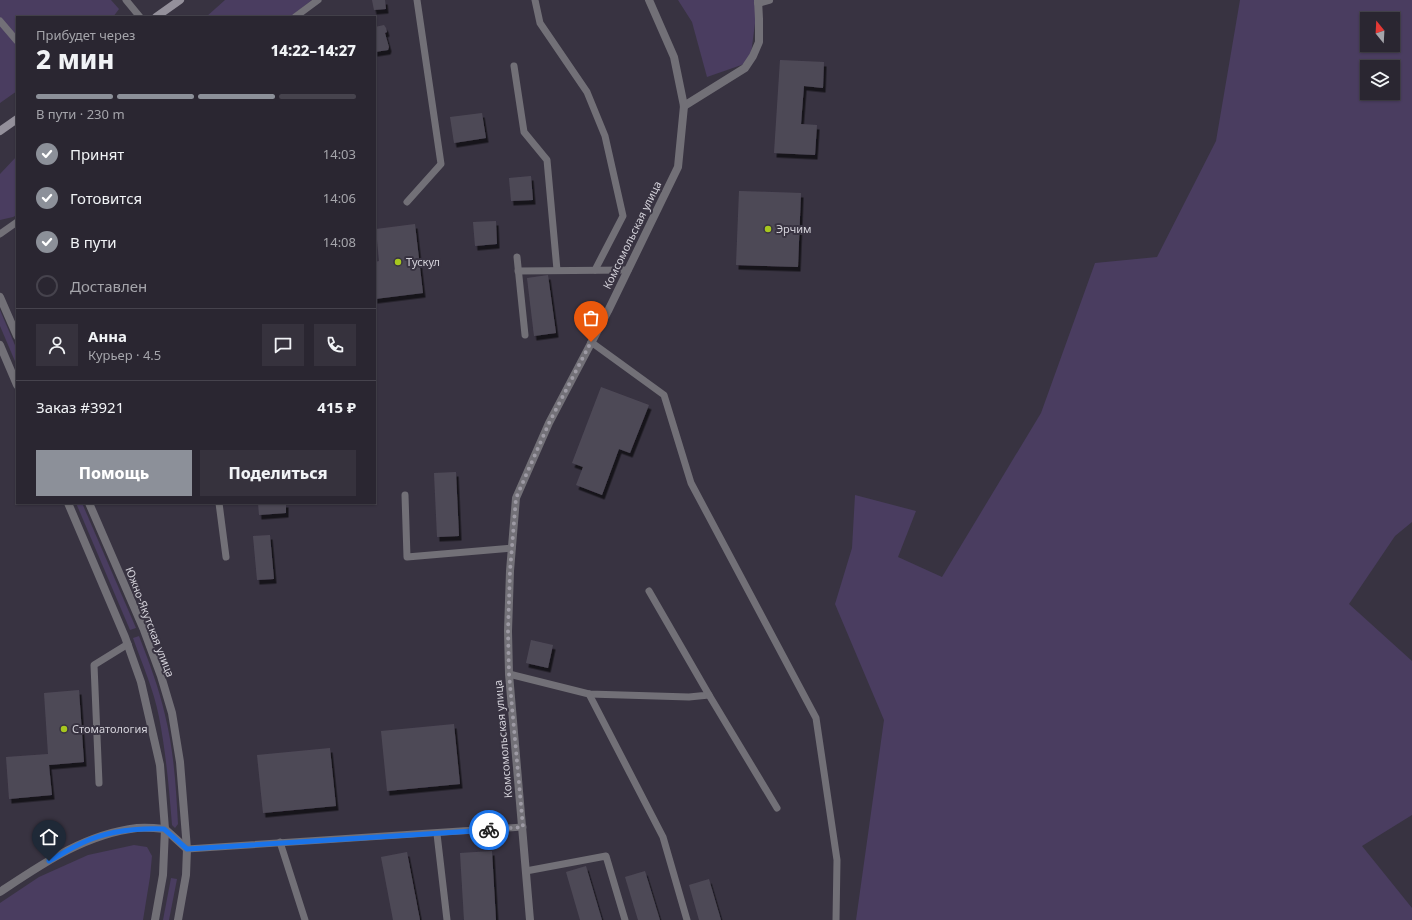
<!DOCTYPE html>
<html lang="ru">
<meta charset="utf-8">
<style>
:root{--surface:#2a2631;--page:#36323d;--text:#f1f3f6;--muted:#a5a5ab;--line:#46434d;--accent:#8c9099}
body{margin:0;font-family:"Noto Sans",sans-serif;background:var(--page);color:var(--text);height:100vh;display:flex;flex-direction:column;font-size:15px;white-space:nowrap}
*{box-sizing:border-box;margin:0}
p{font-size:13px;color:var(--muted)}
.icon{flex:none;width:22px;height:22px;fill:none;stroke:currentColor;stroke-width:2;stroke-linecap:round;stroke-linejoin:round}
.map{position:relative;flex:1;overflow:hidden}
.sheet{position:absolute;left:16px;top:16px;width:360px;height:488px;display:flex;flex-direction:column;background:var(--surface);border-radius:0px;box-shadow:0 1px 3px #0004,0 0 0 1px var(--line)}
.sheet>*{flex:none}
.needle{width:26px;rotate:342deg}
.buttons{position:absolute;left:1360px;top:12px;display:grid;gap:8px}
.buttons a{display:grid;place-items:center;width:40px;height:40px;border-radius:0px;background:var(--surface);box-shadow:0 1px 3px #0004,0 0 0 1px var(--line);font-size:20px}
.pin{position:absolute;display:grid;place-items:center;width:34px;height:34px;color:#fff;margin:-41px -17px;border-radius:50% 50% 50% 0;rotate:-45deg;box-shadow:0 0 4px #0007}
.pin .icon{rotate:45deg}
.courier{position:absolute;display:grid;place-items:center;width:40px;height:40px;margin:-20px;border:3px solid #1a73e8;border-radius:50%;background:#fff;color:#222;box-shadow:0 1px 5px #0007}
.overview em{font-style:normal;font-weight:800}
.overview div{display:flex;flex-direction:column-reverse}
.overview{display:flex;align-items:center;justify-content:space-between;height:68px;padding:0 20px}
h1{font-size:26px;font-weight:800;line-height:30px}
.bar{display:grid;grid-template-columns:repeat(4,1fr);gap:6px 4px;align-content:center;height:48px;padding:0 20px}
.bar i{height:5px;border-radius:3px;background:var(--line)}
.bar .selected{background:var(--accent)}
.bar p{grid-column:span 4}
.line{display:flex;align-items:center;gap:10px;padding:0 20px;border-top:1px solid var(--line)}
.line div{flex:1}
.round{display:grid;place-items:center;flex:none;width:42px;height:42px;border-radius:0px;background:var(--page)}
ol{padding:0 20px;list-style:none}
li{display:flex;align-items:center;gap:12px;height:44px}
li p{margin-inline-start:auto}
li .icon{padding:4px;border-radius:50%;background:var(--accent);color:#fff;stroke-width:4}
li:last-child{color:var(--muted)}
li i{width:22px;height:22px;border:2px solid var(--line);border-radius:50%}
.cta{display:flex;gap:8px;margin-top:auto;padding:8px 20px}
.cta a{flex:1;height:46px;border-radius:0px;background:var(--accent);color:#fff;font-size:16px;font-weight:800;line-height:46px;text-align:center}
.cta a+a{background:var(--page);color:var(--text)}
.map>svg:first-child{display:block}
.green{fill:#4a3d60;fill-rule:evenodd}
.building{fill:#4e4957;filter:url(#shadow)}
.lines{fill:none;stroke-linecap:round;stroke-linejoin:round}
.service{stroke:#727077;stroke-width:7}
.minor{stroke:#727077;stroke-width:8}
.tertiary{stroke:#727077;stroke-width:8}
.secondary{stroke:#94909b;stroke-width:8}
.done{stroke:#9d9aa4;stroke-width:4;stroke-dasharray:0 7.2}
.route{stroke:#1a73e8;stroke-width:5}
.poi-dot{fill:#a7c71e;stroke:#383341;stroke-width:1.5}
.labels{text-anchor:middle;stroke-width:4;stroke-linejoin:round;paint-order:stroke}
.poi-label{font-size:11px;fill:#d4d2da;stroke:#383341;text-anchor:start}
.street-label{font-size:11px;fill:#d4d2da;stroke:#383341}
</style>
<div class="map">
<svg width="1412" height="920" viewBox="0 0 1412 920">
<defs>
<filter id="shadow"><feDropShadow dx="2.5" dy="4.5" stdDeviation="0" flood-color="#0009"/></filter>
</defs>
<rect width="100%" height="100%" fill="#383341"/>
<g class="green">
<path d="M0,0H111L119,9L113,17H17V91L0,103Z"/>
<path d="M225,0H312L290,17H206Z"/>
<path d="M678,0H758L750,62L707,77L692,22Z"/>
<path d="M1240,0H1412V522L1395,536L1349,604L1412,661V815L1362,846L1412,908V920H856L884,720L835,604L852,548L855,495L916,511L898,557L942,577L1041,413L1095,263L1157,257L1216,141ZM1367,19H1393V45H1367ZM1367,67H1393V93H1367Z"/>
<path d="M17,156V215L13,217L0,220V174Z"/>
<path d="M0,310L17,350V366L0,326Z"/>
<path d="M76,503H82L136,628L130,630Z"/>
<path d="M139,636C149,662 159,688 165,715C174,751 176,788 178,824L175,828L172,825C169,788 166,753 159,717C154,690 142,664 133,638Z"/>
<path d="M134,845L147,847L152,856L150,877L143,920H0V903L39,877L88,855Z"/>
<path d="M171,878L177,879L169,920H163Z"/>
</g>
<g class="building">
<path d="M372,0H385L386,9L374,10Z"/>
<path d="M384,25L386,28L387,32L385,33L389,47L388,50L375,52V27Z"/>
<path d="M780,60L824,62L823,88L804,86L801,124L817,125L815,155L774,153Z"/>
<path d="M482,113L486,138L454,143L450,117Z"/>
<path d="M531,176L533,200L511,201L509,178Z"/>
<path d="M739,191L801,193L798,267L736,265Z"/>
<path d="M496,221L497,244L475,246L473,222Z"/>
<path d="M415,224L423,293L375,299V262L379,261L376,229Z"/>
<path d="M548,275L556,333L534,336L527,278Z"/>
<path d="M601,387L649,405L630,453L619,449L602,495L576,485L583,467L572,463Z"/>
<path d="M456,472L459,536L437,537L434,473Z"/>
<path d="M258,503H286V513L259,515Z"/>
<path d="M270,535L274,579L257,580L253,536Z"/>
<path d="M531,640L553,645L548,668L526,663Z"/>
<path d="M79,690L84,762L49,765L52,795L9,799L6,757L48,754L44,693Z"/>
<path d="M454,724L460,784L387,791L381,731Z"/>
<path d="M330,748L336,806L263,813L257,755Z"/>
<path d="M492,851L496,920H464L460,853Z"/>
<path d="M407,852L420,920H393L381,857Z"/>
<path d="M586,866L602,920H580L566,872Z"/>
<path d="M645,871L660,920H638L625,877Z"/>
<path d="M709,879L721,920H699L689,885Z"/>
</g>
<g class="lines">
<g class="service">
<path d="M126,0L140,17"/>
<path d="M535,0L540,23L587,92L605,136L623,216L595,270"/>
<path d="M295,17L318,0"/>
<path d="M0,21L17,41"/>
<path d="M514,66L524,132L547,160L557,270"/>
<path d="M407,202L441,164L417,0"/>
<path d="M0,234L17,222"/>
<path d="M517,257L525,335"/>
<path d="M518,271L628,270"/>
<path d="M591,342L664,395L691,483L816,718L837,860L836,920"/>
<path d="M405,495L407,557L512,548"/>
<path d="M219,503L226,557"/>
<path d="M509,674L589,694L689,697L709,695L649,591"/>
<path d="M589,694L663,837L687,920"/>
<path d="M709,695L777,808"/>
<path d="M99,783L94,665L128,644"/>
<path d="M437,834L447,920"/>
<path d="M280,842L305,920"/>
<path d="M187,849L523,827"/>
<path d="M526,871L606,856L625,920"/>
</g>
<g class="minor">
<path d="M758,3L769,0"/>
<path d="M684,106L745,68L753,56L759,42V19L758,0"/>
<path d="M0,892C42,864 85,834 137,828C146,827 156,828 165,829L187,849"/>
<path d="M530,920L509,674L508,631L510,571L516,498L549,423L608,311L678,167L684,106L674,57L649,0"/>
</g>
<g class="tertiary">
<path d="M0,297L17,336"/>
<path d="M0,345L17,385"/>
<path d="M68,503L125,637L141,682L160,765L165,829L163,875L155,920"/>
<path d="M89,503L144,630L161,676L172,713L180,762L187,849L186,875L178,920"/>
</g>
<g class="secondary">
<path d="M156,17L180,0"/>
<path d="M0,131L17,119"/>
</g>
</g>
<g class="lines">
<path class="done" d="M489,830L523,827L509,674L508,631L510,571L516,498L549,423L591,342"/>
<path class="route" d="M49,861C60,855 71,848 82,843C107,831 137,828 164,829L187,849L489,830"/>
</g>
<g class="poi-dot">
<circle cx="768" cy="229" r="4"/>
<circle cx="398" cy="262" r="4"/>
<circle cx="64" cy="729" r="4"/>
</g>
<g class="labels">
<g class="poi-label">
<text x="776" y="233">Эрчим</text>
<text x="406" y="266">Тускул</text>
<text x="72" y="733">Стоматология</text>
</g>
<g class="street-label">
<text transform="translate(632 235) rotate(-64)" y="4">Комсомольская улица</text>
<text transform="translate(150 622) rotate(69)" y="4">Южно-Якутская улица</text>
<text transform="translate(503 739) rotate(-95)" y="4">Комсомольская улица</text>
</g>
</g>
</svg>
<div class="buttons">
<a><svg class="needle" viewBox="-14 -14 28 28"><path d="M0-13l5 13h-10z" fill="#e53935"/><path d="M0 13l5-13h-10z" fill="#a5a5ab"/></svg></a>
<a><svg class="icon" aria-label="layers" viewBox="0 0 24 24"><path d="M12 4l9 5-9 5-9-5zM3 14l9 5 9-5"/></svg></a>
</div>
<div class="pin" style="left:591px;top:342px;background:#ea580c"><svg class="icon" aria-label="bag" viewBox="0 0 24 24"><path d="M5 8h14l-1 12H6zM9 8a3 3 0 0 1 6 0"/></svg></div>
<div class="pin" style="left:49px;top:861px;background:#1f2937"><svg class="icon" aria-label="home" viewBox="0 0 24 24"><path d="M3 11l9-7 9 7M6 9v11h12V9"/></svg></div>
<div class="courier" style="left:489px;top:830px"><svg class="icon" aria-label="bike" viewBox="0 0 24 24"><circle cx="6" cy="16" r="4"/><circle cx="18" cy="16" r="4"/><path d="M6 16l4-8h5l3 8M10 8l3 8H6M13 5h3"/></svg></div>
<section class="sheet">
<div class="overview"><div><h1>2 мин</h1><p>Прибудет через</p></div><em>14:22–14:27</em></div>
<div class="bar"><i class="selected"></i><i class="selected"></i><i class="selected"></i><i></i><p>В пути · 230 m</p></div>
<ol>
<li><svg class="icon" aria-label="check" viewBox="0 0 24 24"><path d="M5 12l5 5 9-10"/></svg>Принят<p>14:03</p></li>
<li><svg class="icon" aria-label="check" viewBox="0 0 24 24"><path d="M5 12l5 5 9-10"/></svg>Готовится<p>14:06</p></li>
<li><svg class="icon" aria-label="check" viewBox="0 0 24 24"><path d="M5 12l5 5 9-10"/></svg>В пути<p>14:08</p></li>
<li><i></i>Доставлен</li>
</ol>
<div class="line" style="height:72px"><a class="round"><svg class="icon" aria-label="person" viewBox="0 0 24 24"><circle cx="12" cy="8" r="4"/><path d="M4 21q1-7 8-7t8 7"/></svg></a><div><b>Анна</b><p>Курьер · 4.5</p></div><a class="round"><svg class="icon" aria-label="chat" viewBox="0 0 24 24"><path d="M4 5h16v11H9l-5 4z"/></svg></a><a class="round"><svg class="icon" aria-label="phone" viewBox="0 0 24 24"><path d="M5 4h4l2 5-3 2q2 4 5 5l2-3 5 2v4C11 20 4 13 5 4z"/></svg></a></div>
<div class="line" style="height:52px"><div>Заказ #3921</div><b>415 ₽</b></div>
<div class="cta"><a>Помощь</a><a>Поделиться</a></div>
</section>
</div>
